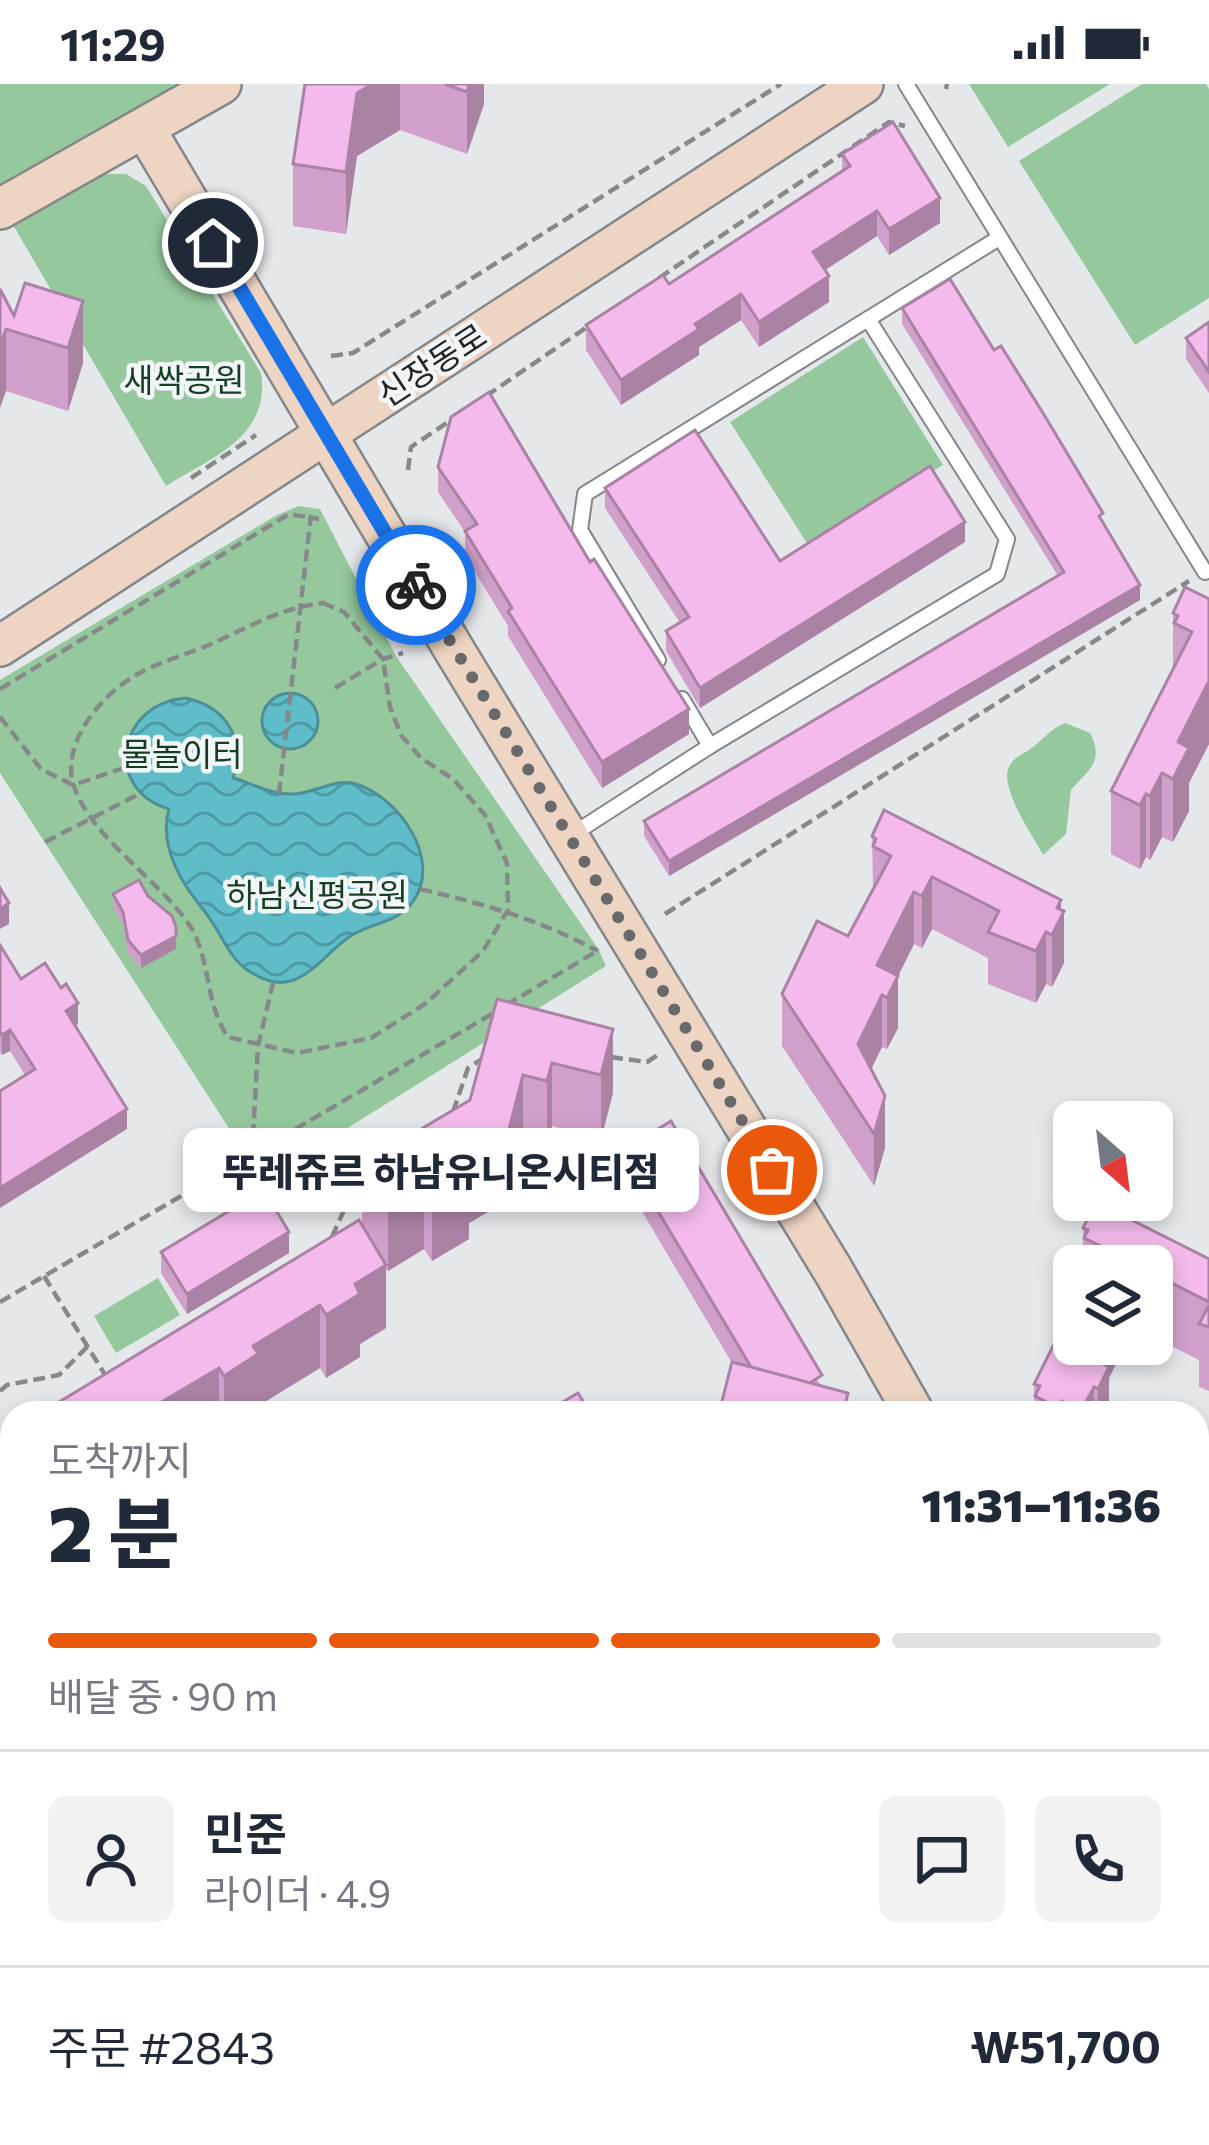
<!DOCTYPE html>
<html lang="ko">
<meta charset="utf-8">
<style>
:root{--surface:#fff;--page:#f2f2f3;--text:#1f2937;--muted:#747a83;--line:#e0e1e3;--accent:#ea580c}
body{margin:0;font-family:Commissioner,"Noto Sans KR",sans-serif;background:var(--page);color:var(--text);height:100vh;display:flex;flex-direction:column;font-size:45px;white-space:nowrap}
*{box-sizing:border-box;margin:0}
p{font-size:39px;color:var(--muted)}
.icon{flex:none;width:66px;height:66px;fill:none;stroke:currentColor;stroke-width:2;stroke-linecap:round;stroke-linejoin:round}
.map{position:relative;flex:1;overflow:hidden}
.drawer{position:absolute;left:0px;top:1317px;width:1209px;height:744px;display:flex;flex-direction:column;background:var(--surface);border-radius:36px 36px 0 0;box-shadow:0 6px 18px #0003}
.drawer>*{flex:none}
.needle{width:78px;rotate:152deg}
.controls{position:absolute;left:1053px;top:1017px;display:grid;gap:24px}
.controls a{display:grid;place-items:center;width:120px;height:120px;border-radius:18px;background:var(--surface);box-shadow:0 6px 18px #0003;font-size:60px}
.pin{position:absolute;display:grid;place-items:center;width:102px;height:102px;color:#fff;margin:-51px;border:6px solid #fff;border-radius:50%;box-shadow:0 3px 12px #0007}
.courier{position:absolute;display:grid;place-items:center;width:120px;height:120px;margin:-60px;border:9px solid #1a73e8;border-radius:50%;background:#fff;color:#222;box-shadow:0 3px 15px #0007}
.bubble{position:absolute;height:84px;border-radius:18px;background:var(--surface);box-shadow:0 6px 18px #0003;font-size:39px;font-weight:800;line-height:84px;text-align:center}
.summary em{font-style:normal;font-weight:800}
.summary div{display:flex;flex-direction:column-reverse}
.summary{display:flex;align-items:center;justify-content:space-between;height:204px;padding:0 48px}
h1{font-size:78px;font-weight:800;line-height:90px}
.bar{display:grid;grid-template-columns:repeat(4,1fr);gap:18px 12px;align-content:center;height:144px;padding:0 48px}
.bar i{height:15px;border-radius:9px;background:var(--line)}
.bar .current{background:var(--accent)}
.bar p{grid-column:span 4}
.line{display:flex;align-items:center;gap:30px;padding:0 48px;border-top:3px solid var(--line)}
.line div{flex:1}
.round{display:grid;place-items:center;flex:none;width:126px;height:126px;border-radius:18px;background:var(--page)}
.status{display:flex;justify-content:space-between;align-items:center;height:84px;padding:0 60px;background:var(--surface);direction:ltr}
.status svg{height:33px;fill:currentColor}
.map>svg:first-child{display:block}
.park{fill:#95c99d}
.water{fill:url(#water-waves);stroke:#4c8f98;stroke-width:3}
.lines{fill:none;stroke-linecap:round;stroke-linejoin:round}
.lane-casing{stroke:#848789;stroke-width:18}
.secondary-casing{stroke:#848789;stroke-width:44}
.path{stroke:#86888a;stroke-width:4.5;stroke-dasharray:12 6;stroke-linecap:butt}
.lane{stroke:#fff;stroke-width:14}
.secondary{stroke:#eed4c2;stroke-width:39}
.wall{fill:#d1a0ca}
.shaded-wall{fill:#aa82a4}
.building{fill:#f3baeb;stroke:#aa82a4;stroke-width:3}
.done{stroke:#67696a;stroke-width:12;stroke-dasharray:0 21.6}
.route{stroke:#1a73e8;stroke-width:15}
.labels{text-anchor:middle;stroke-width:9;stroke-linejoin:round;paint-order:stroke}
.street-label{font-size:33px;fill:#232425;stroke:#f3f6f9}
.park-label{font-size:33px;fill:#153f20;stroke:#f3f6f9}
</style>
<div class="status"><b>11:29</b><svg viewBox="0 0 49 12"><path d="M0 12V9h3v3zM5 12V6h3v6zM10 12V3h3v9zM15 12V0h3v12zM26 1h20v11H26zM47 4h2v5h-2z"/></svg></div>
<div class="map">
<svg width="1209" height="2061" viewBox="0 0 1209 2061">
<defs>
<pattern id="water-waves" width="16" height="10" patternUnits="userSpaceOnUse" patternTransform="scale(3)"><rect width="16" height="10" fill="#5ebdc9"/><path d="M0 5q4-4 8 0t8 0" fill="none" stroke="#4d99a3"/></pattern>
</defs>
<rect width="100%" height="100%" fill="#e5e8eb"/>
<g class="park">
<path d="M0,0H221L0,125Z"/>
<path d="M969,0H1110L1008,63Z"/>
<path d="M1142,0H1206L1209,5V214L1135,261L1019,77Z"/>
<path d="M105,90H126L146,102L261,289C271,353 212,373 166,402L13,141Z"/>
<path d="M863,253L943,381L810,464L730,338Z"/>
<path d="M299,422L320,425L396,572L599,866L606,882L263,1097L0,689V596L277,431Z"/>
<path d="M1065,639L1090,649C1105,678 1088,686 1071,706L1066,750L1043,771C1032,750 997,701 1010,681C1016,671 1025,670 1033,663C1045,654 1050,645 1065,639Z"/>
<path d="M158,1194L180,1231L116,1269L94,1232Z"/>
</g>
<g class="water">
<circle cx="290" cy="637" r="28"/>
<path d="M186,614C226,623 246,655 233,694C254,700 272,711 294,710C315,709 335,694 356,700C398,713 442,774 414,816C401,836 379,838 360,847C335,858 319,886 294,896C285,899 275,899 267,896C227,882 227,854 202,824C180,797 159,760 169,725C102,705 118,619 186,614Z"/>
</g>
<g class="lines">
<g class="lane-casing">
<g id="lane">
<path d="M906,0L1205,488"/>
<path d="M658,576L580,446L585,410L999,154"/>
<path d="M682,615L710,662"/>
<path d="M570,752L710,662L997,490L1007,455L868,235"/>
<path d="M618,2049L647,2061"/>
<path d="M534,2061L570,2049"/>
</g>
</g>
<g class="secondary-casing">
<g id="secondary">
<path d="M145,45L453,564L834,1188L914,1329"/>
<path d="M0,125L221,0"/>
<path d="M0,562L863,0"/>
<path d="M1197,1520L1209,1517"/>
<path d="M0,2043L12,2042"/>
</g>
</g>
<g class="path">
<path d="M946,5L947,0"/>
<path d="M659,194L889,38L905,42"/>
<path d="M331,272L353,269L781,0"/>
<path d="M486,312L590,241"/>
<path d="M408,386L411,363L451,336"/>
<path d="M191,394L256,351"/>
<path d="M323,519L344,528L383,575L390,623L401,651L421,674L453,695L485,731L507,779L508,826L483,867L425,920L371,954L297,969L228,953C205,921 211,875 190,842C158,794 91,754 74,702C60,660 100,612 136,591C162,576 193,569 220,556C254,540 285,523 323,519Z"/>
<path d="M335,604L383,575L403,569"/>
<path d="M0,605L289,430L319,435"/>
<path d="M0,633L41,685L73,701L127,683"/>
<path d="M279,710L311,431"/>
<path d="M45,758L141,709"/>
<path d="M420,805C484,820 540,836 598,867"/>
<path d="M665,830L1189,497"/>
<path d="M506,921L599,866"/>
<path d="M611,973L647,978L661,969"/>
<path d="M453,1028L468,984L485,973"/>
<path d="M252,1070L258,962L273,899"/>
<path d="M332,1153L352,1108L367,1100"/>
<path d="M44,1192L107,1294"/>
<path d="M0,1218L497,927"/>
<path d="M0,1307L7,1301L59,1291L89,1261"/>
<path d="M1197,1473L1209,1469"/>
<path d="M1197,1582L1209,1578"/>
<path d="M189,2061L222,2049"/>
</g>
<use href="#lane" class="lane"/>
<use href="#secondary" class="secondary"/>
</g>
<g class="wall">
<path d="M305,0H484V20L467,70L400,46L357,72L346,150L293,142V80Z"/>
<path d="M842,70L940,139L889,171L877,152L825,186L829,218L759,263L741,236L699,263V271L621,321L586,266V241L669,200L842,87Z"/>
<path d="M25,199L83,279L68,327L6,307L0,205L14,232Z"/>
<path d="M902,224L1103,439L1140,516L669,792L644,752V737L1058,492L902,240Z"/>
<path d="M1209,238V309L1186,275V254Z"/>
<path d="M438,383L689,650L602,704L508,552V542L465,472V448L438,408Z"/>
<path d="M605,404L780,477L965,458L700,624L666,567V547L680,539L605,424Z"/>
<path d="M1209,515V660L1189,699V727L1173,758L1162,753L1150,776L1146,773L1140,785L1111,770V707L1173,586V529Z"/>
<path d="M872,752L1061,826L1064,879L1052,903L1046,900L1036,919L988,900V874L932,845L922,864L914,860L898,892V944L887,965L882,963L871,985L885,1064L874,1102L782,962V910L848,852L873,805Z"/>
<path d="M113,810L148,812L176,843V865L141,884L128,869L123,841L113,823Z"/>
<path d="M0,861L21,895L78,940L76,942L127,1045L25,991L10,967L2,971L0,969Z"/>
<path d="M613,945V1009L601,1055L552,1042L547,1061L523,1055L507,1117L469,1139V1155L432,1177L424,1165L388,1187L386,1185V1244L360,1260V1273L326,1294L320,1284L258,1322V1329H41L362,1141V1080L470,1016Z"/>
<path d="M622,1067L822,1302L848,1329L732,1279L622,1094Z"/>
<path d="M1083,1144L1209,1175V1307L1199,1303V1276L1152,1252V1182H1083Z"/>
<path d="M161,1168L289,1169L187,1230L161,1189Z"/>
<path d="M1074,1260H1138L1134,1267L1125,1263L1109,1294V1329H1034V1300Z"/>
<path d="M648,2049H853L851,2061H725Z"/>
<path d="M869,2049H1003L1005,2053L1114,2061H912L911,2054Z"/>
<path d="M1141,2049H1197L1209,2061H1144Z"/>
</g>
<g class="shaded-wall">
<path d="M373,0H400V46L357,72L346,150V88L357,9Z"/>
<path d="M469,0H484V20L467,70V8Z"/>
<path d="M940,114V139L889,171V145Z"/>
<path d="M877,127V152L813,194V168Z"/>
<path d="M829,192V218L759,263V238Z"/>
<path d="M741,210V236L699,263V271L621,321V296L695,240Z"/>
<path d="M83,217V279L68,327V264Z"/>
<path d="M6,245V307L0,324V262Z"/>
<path d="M965,438V458L700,624V604Z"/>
<path d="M1140,501V516L669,792V777Z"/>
<path d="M1209,597V660L1189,699V727L1173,758V695L1178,658Z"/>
<path d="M689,625V650L602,704V678Z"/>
<path d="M1162,689V753L1150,776V712Z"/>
<path d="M1146,710V773L1140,785V721Z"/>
<path d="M932,793V845L922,864V812Z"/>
<path d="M914,808V860L888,912L898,892V944L887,965V914L882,911V963L858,1012V960L877,881Z"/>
<path d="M1061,816V833L1064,827V879L1052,903V851L1057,824Z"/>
<path d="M9,819V840L0,845V825Z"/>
<path d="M1046,848V900L1036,919V867Z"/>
<path d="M176,852V865L141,884V871Z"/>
<path d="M78,919V940L66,947V927Z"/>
<path d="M613,945V1009L601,1055V991Z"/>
<path d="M10,946V967L2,971V951Z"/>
<path d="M552,979V1042L547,1061V997Z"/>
<path d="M523,991V1055L507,1117L469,1139V1155L432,1177V1114L462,1080Z"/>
<path d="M885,1012V1064L874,1102V1050Z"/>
<path d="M127,1025V1045L0,1124V1104Z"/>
<path d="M424,1102V1165L388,1187V1123Z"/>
<path d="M289,1148V1169L187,1230V1210Z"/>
<path d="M386,1181V1244L360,1260V1273L326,1294V1231L355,1200Z"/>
<path d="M320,1221V1284L258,1322V1329H224V1292L253,1262Z"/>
<path d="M1094,1260H1125L1109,1294V1329H1098V1305L1094,1303V1329H1081L1088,1272Z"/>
<path d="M219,1284V1329H143Z"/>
<path d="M12,1420V1483L0,1491V1427Z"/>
<path d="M1209,1721V1739L1197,1743V1725Z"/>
<path d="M12,1786V1850L0,1857V1793Z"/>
<path d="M1209,1799V1817L1197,1820V1803Z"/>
<path d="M1209,1916V1935L1197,1938V1919Z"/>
<path d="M1114,2050V2061H1087V2058Z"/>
</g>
<g class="building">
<path d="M305,0H373L357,9L346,88L293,80Z"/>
<path d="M445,0H469L467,8Z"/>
<path d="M893,38L940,114L889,145L877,127L813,168L829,192L759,238L741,210L695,240L699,245L621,296L586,241L663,191L669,200L850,82L842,70Z"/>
<path d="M950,195L994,266L1001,262L1043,329L1103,429L1099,432L1140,501L669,777L644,737L1064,488L902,224Z"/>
<path d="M25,199L83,217L68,264L6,245L0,262V205L14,232Z"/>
<path d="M1209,238V288L1186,254Z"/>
<path d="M489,308L590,478L594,475L689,625L602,678L508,527L512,524L465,447L477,440L438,383L451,333Z"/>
<path d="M695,346L780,477L930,382L965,438L700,604L666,547L689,533L605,404Z"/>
<path d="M1185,503L1209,515V597L1178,658L1189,664L1173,695L1162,689L1150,712L1146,710L1140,721L1111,707L1192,548L1174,539L1178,532L1173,529Z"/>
<path d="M884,726L1061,816L1057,824L1064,827L1052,851L1046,848L1036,867L988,848L999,827L932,793L922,812L914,808L877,881L898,892L887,914L882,911L858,960L885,1012L874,1050L782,910L817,837L848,852L891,772L873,762L876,755L872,752Z"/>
<path d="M139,796L148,812L172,832L176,843V852L141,871L128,856L123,828L113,810Z"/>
<path d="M0,804L9,819L0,825Z"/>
<path d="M0,861L21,895L45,879L61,904L66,900L78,919L66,927L127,1025L0,1104V1007L35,985L10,946L2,951L0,948Z"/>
<path d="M497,915L613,945L601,991L552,979L547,997L523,991L507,1053L462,1080L469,1092L432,1114L424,1102L388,1123L362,1080L470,1016Z"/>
<path d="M671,1037L822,1291L810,1299L751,1283L622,1067Z"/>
<path d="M264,1106L289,1148L187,1210L161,1168Z"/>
<path d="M1096,1118L1209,1175V1218L1152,1189V1182H1093L1103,1163L1084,1154L1088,1146L1083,1144Z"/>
<path d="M359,1136L386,1181L355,1200L360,1210L326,1231L320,1221L253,1262L258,1270L224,1292L219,1284L143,1329H41Z"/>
<path d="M1074,1220V1260H1094L1088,1272L1109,1283L1098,1305L1094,1303L1081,1327L1062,1317L1058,1324L1035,1312L1040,1302L1034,1300Z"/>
<path d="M1209,1221V1243L1199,1240Z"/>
<path d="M732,1278L848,1309L843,1329H719Z"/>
<path d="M578,1309L590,1329H544Z"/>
<path d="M12,1346V1420L0,1427V1354Z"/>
<path d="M1197,1624L1209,1666V1721L1197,1725Z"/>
<path d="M12,1733V1786L0,1793V1740Z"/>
<path d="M1209,1742V1799L1197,1803V1745Z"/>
<path d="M1209,1849V1916L1197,1919V1852Z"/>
<path d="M1209,2009V2061H1149L1146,2049H1197V2012Z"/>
<path d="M290,2049H407L410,2058L403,2061H254Z"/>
<path d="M606,2049H619L622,2061H552Z"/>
<path d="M768,2049H849L846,2061Z"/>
<path d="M913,2049H1003L1005,2053L1022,2049L1114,2050L1087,2058L1088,2061H914Z"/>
</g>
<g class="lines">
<path class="done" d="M416,501L772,1086"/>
<path class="route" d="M213,159L416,501"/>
</g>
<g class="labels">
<g class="street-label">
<text transform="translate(432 281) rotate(-33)" y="12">신장동로</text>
</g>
<g class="park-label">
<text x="184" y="308">새싹공원</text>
<text x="182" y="682">물놀이터</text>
<text x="317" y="823">하남신평공원</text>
</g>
</g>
</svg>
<div class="controls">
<a><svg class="needle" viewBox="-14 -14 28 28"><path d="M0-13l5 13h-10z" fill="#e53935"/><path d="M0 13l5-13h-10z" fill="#747a83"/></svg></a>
<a><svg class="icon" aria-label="layers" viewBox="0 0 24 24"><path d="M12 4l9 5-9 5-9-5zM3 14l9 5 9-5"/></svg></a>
</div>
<div class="pin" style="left:772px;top:1086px;background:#ea580c"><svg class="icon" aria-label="bag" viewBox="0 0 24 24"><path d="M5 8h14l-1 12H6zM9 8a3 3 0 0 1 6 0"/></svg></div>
<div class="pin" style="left:213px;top:159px;background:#1f2937"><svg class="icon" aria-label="home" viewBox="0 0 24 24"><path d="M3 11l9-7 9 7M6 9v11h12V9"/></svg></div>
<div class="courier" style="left:416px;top:501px"><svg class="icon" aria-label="bike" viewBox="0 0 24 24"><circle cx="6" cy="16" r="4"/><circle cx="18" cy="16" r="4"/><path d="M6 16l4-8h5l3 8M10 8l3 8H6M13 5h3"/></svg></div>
<div class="bubble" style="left:183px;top:1044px;width:516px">뚜레쥬르 하남유니온시티점</div>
<section class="drawer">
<div class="summary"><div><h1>2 분</h1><p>도착까지</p></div><em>11:31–11:36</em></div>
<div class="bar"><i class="current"></i><i class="current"></i><i class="current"></i><i></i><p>배달 중 · 90 m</p></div>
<div class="line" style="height:216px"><a class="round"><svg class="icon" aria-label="person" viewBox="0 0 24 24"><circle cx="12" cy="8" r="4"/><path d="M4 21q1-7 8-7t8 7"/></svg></a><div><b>민준</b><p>라이더 · 4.9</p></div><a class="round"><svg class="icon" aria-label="chat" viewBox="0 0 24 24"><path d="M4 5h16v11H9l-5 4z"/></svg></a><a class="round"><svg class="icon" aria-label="phone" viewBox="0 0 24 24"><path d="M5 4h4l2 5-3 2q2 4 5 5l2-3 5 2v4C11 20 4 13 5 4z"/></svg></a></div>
<div class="line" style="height:156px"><div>주문 #2843</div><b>₩51,700</b></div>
</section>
</div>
